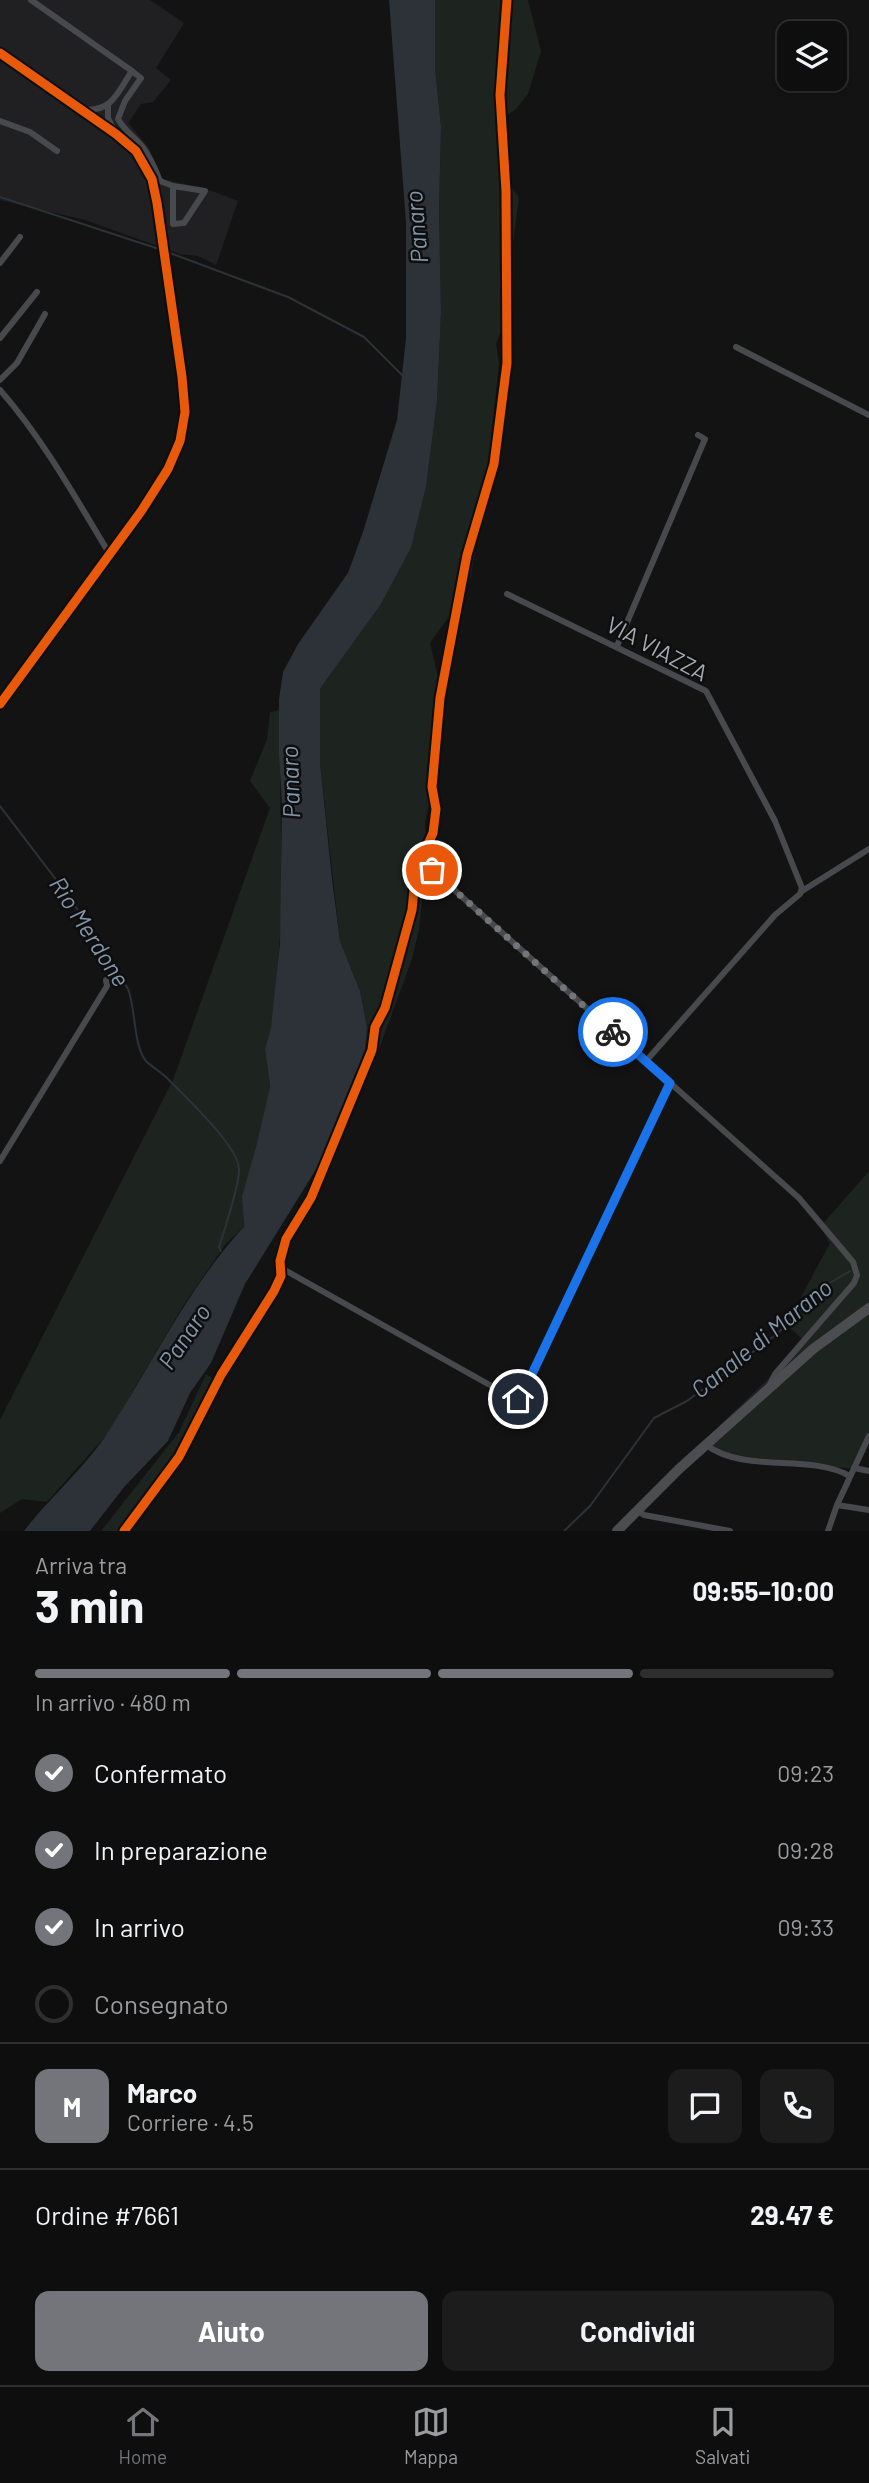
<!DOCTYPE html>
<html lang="it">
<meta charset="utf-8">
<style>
:root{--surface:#0e0e0f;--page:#1c1c1d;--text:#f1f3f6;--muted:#9b9c9e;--line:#2e2e2f;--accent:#73757b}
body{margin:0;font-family:Barlow,sans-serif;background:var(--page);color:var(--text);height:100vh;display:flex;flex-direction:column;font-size:26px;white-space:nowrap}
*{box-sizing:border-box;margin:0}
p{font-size:23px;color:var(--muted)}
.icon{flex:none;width:38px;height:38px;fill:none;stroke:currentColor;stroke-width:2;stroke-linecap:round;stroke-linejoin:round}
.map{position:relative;height:1531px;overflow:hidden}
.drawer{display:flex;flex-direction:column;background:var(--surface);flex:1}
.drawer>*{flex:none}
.fabs{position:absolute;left:777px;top:21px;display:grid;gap:14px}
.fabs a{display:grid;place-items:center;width:70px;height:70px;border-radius:14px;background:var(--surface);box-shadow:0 2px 5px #0004,0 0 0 2px var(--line);font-size:35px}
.pin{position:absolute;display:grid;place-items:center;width:60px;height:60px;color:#fff;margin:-30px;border:4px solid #fff;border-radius:50%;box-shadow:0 2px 7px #0007}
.courier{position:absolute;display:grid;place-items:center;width:70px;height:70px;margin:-35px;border:5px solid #1a73e8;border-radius:50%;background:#fff;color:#222;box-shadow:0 2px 9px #0007}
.headline em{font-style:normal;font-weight:700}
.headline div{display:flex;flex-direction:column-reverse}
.headline{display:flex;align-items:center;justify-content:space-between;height:119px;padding:0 35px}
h1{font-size:46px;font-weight:700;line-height:52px}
.bar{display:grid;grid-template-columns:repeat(4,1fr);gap:10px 7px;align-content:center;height:84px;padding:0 35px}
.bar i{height:9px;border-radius:5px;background:var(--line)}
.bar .on{background:var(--accent)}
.bar p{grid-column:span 4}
.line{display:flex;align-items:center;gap:18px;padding:0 35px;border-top:2px solid var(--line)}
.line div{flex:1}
.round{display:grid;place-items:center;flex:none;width:74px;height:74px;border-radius:14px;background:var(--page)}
ol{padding:0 35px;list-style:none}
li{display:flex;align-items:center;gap:21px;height:77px}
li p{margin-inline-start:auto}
li .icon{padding:7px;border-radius:50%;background:var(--accent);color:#fff;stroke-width:4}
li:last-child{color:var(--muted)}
li i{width:38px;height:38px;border:4px solid var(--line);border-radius:50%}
.action{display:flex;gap:14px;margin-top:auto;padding:14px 35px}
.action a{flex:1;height:80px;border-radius:14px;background:var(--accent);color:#fff;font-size:28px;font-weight:700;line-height:80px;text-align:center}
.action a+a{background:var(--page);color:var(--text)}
.dock{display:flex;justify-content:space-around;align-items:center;height:98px;border-top:2px solid var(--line);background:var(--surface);font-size:19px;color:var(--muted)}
.dock a{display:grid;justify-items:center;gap:4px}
.dock .on{color:var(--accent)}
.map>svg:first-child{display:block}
.built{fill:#202022}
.green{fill:#1d231e}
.water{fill:#2c3237}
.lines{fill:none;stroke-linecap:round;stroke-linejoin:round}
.stream{stroke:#2c3237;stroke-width:2}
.river{stroke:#2c3237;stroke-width:10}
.street{stroke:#48494c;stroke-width:6}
.secondary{stroke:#4c4d50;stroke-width:10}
.cycleway-casing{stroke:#0e0e0f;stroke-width:13}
.cycleway{stroke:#e8590c;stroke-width:9}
.done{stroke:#73757b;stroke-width:7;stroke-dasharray:0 12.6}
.route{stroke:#1a73e8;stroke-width:9}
.labels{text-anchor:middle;stroke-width:5;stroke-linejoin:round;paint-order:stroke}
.street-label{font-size:23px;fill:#a6aab3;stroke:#0e0e0f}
.water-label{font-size:24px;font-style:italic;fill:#8196aa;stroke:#0e0e0f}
</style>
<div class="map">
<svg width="869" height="1531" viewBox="0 0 869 1531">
<rect width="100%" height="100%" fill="#131314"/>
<path class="built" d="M0,0H150L184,23L156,68L171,80L153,102L141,104L128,123L149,148L161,179L204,188L238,201L216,265L198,256L180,254L85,220L0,200Z"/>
<g class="green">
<path d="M435,0H528L541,51L528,94L516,109L502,119L497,135L506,179L519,198L501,331L496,344L499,363L486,486L471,575L464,596L430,643L444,702L443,736L425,823L427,854L419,930L412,959L372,1068L365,1049L367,1027L360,991L340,941L320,763V689L381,604L411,548L426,487L437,401L441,312L439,210L441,127L435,67Z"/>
<path d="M279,710L282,905L276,990L271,1027L265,1049L273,1107L247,1197L250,1220L225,1245L183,1306L109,1432L47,1502L22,1499L0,1513V1420L173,1080L270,808L250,781L267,739L270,712Z"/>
<path d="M869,1171V1442L857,1469L738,1460L717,1455L705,1447L721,1424L771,1376L802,1339L786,1324L804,1305L801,1297L830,1243L820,1227Z"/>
<path d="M206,1374L212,1378L163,1489L130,1531H101L179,1432Z"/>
</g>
<path class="water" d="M389,0H435V67L441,127L439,210L441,312L437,401L426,487L411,548L381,604L320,689V763L332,879L340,941L360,991L367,1027L365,1049L340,1123L315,1171L245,1284L211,1363L190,1393L168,1441L125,1486L90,1531H24C51,1496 87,1466 110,1429C156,1357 191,1282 250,1220L247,1197L273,1107L265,1049L271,1027L280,943L282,804L279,755V699L283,672L298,644L348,573L363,532L397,420L406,338V223Z"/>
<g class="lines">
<g class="stream">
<path d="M0,197L159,249"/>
<path d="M170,253L288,297L364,337L404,377"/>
<path d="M0,806L70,898L128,989C136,1009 133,1045 146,1061C152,1067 161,1072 167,1078C184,1096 238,1145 239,1169C240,1182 224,1232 219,1247L221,1251"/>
<path d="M564,1531L590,1506L654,1418L687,1401L778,1333L818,1290L850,1271"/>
</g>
<path class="river" d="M250,1232L247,1197L261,1148L275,1088"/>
<g class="street">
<path d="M31,0L132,71C117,93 113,111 84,110"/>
<path d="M0,53L116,134L136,151L152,179L157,203L182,377L185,412L180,441L168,469L142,510L0,704"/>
<path d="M132,71L141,78L125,101L118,119C124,130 133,136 141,145C150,156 155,168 160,181L173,186L205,191L184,223L173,224V186"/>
<path d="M108,106V118L115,132"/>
<path d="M0,121L30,132L57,151"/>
<path d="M0,263L20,237"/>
<path d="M0,338L37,292"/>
<path d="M736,347L869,415"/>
<path d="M0,380L17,363L45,314"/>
<path d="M0,390C43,439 75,497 109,553"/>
<path d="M507,594L706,691L775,821L802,888L800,894L775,915L646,1061"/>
<path d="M617,646L705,439L698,435"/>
<path d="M432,870L799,1198L853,1262L857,1275L854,1283L775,1374L768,1388"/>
<path d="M802,891L869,849"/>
<path d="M0,1161L107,986L106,980"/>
<path d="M281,1268L513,1398L518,1399L522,1395L670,1083"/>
<path d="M706,1445C746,1474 808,1453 850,1476"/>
<path d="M854,1468L869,1471"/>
<path d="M837,1505L869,1510"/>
<path d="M638,1511L644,1515L730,1531"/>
<path d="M828,1531L837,1505L869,1436"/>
</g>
<path class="secondary" d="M617,1531L679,1469L813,1349L869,1308"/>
<g class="cycleway-casing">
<g id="cycleway">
<path d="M0,53L116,134L136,151L152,179L157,203L182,377L185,412L180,441L168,469L142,510L0,704"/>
<path d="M124,1531L179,1457L221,1375L274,1291L281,1276L280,1261L286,1239L311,1198L372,1050L375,1027L385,1008L412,910L416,870L433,833L436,809L432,787L440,698L467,555L494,464L507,363L506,191L500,95L507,0"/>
</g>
</g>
<use href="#cycleway" class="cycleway"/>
</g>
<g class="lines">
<path class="done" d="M432,870L613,1032"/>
<path class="route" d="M518,1399L522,1395L670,1083L613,1032"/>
</g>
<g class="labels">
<g class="street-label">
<text transform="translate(657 649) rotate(28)" y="8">VIA VIAZZA</text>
</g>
<g class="water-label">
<text transform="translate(417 227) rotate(-95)" y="8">Panaro</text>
<text transform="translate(291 782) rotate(-92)" y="8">Panaro</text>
<text transform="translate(89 932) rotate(57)" y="8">Rio Merdone</text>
<text transform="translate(185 1337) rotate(-56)" y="8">Panaro</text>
<text transform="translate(762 1339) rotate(-39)" y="8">Canale di Marano</text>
</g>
</g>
</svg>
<div class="fabs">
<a><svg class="icon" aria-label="layers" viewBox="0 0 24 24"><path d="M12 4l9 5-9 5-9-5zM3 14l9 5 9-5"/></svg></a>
</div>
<div class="pin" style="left:432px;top:870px;background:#ea580c"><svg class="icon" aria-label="bag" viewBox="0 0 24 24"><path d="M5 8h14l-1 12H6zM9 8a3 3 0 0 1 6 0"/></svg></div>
<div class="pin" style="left:518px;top:1399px;background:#1f2937"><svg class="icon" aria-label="home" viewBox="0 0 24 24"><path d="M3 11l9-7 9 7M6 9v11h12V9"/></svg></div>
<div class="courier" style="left:613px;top:1032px"><svg class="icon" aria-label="bike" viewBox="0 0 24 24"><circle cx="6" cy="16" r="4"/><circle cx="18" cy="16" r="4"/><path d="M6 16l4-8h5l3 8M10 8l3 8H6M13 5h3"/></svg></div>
</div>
<section class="drawer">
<div class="headline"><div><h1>3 min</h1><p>Arriva tra</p></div><em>09:55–10:00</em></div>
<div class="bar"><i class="on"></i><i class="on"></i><i class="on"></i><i></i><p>In arrivo · 480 m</p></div>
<ol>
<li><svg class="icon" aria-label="check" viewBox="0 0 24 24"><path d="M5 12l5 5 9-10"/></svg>Confermato<p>09:23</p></li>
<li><svg class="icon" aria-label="check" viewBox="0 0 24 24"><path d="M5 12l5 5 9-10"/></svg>In preparazione<p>09:28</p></li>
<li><svg class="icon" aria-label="check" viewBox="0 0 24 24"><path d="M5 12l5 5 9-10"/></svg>In arrivo<p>09:33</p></li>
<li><i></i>Consegnato</li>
</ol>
<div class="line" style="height:126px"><b class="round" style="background:var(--accent);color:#fff">M</b><div><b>Marco</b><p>Corriere · 4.5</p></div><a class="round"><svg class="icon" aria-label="chat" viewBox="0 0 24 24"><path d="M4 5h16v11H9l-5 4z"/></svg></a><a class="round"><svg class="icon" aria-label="phone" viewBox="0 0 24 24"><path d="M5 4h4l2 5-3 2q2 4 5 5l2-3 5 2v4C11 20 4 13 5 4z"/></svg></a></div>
<div class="line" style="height:91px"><div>Ordine #7661</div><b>29.47 €</b></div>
<div class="action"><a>Aiuto</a><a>Condividi</a></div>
</section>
<nav class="dock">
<a class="on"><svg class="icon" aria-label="home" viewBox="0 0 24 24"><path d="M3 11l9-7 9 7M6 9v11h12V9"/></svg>Home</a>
<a><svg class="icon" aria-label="map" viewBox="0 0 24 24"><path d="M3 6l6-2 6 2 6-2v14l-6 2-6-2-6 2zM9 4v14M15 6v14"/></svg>Mappa</a>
<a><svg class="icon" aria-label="saved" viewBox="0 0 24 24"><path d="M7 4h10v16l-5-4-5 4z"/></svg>Salvati</a>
</nav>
